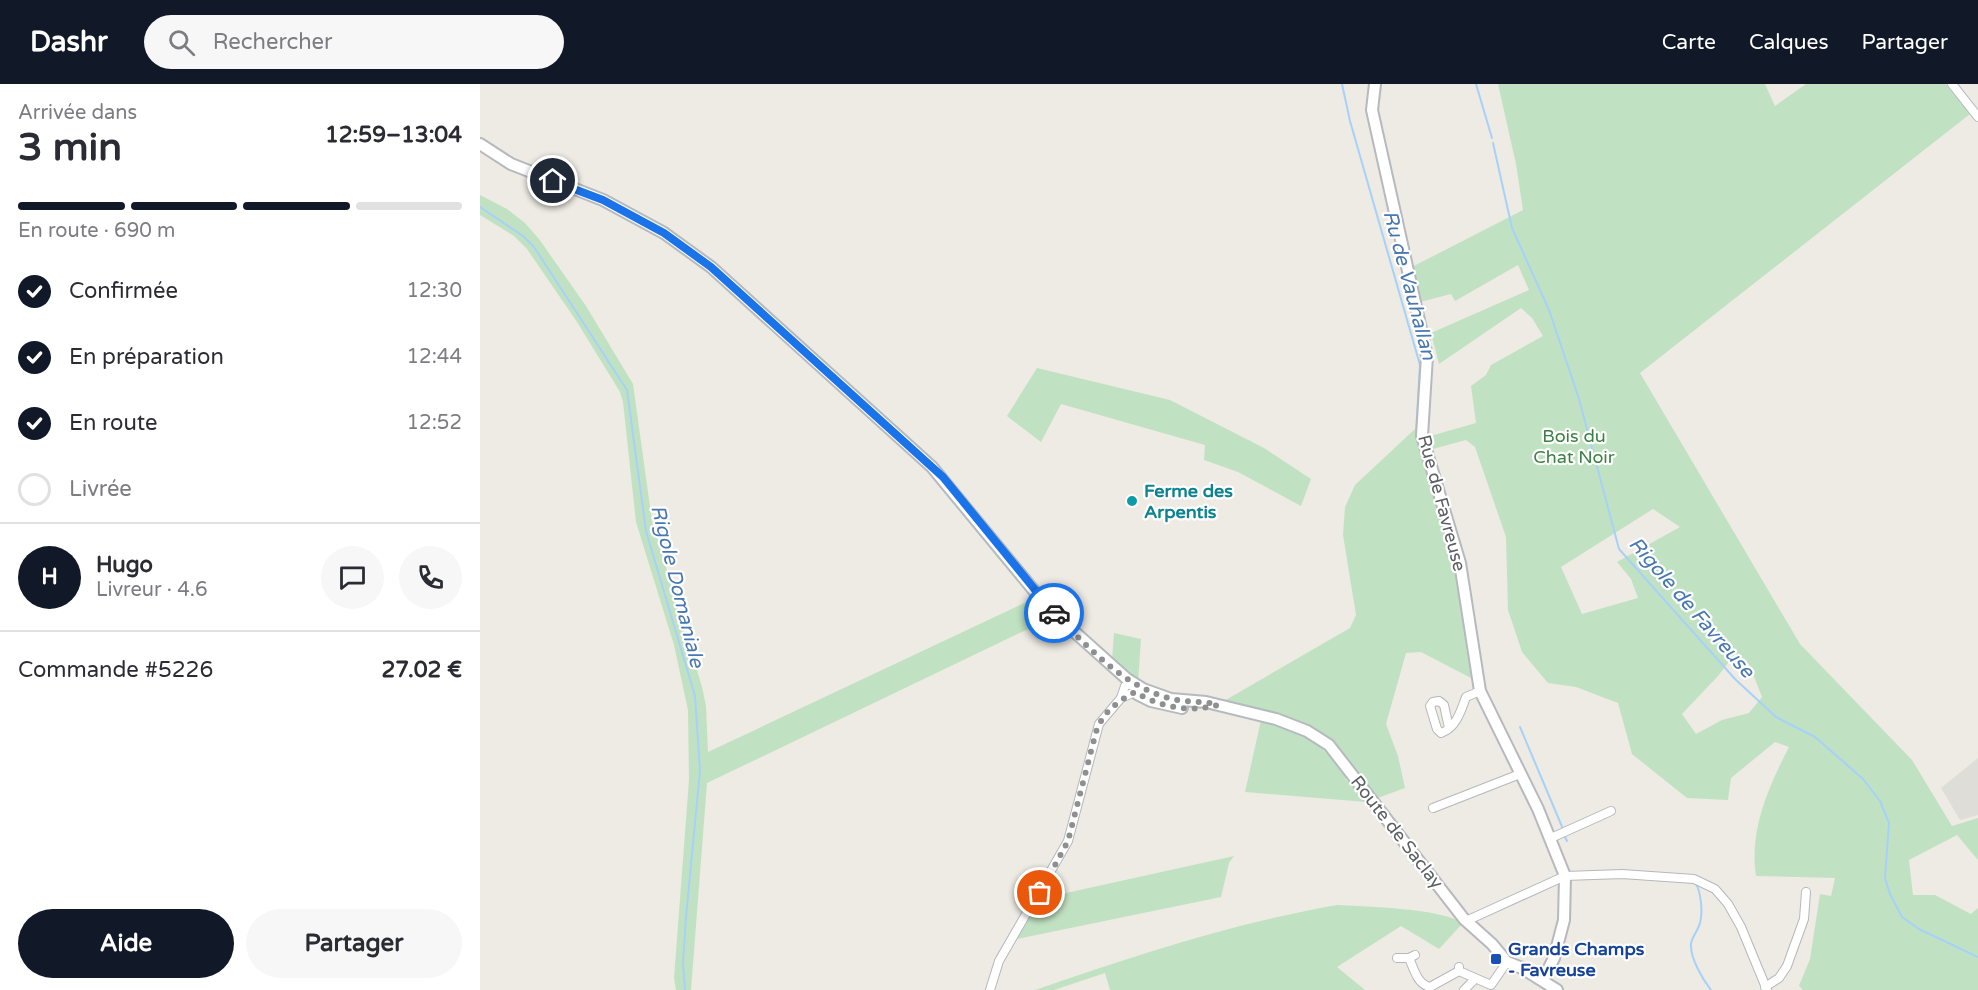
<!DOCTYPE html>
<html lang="fr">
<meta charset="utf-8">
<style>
:root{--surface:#fff;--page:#f7f7f7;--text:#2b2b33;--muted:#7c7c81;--line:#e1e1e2;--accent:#111827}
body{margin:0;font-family:"Varela Round",sans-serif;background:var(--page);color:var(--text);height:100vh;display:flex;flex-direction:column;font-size:22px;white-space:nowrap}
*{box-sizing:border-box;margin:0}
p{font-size:20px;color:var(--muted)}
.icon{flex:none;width:33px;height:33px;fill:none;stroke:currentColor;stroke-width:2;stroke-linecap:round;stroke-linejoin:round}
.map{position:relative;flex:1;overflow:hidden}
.details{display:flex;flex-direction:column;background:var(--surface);width:480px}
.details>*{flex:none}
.pin{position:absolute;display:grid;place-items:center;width:51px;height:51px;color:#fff;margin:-26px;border:3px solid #fff;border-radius:50%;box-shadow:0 2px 6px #0007}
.courier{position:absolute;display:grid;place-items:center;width:60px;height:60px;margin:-30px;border:4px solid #1a73e8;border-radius:50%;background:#fff;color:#222;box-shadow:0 2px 8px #0007}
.headline em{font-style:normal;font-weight:700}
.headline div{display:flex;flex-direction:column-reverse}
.headline{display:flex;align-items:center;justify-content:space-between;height:102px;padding:0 18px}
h1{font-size:39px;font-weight:700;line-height:45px}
.bar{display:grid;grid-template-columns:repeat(4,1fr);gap:9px 6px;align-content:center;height:72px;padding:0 18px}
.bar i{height:8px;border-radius:4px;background:var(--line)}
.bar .selected{background:var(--accent)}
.bar p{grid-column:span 4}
.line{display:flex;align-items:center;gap:15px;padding:0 18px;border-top:2px solid var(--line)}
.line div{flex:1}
.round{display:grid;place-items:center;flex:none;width:63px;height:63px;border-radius:32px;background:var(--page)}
ol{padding:0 18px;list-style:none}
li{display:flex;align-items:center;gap:18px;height:66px}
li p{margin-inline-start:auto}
li .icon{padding:6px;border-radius:50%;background:var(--accent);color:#fff;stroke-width:4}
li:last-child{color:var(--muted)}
li i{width:33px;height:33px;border:3px solid var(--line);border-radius:50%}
.action{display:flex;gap:12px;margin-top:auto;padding:12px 18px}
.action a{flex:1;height:69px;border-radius:36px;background:var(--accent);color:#fff;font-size:24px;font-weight:700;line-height:69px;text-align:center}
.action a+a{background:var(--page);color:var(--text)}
header{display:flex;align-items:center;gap:36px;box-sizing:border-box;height:84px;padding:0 30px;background:var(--accent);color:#fff}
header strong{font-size:28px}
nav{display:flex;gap:33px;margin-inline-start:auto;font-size:21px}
.search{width:420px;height:54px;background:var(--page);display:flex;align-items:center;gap:15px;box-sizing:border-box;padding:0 21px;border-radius:33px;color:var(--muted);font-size:22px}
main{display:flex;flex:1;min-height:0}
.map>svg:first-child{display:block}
.industrial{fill:#deddd7}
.green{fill:#c1e2c2;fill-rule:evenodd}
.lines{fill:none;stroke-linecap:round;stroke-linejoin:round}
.stream{stroke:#a7d1f8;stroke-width:2}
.street-casing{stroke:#b5b8bc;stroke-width:10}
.secondary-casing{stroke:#b6b9be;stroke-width:14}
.street{stroke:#fff;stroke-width:8}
.secondary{stroke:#fff;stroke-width:10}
.done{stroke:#8e8f8f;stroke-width:6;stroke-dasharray:0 10.8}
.route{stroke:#1a73e8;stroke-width:8}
.culture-dot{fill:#0f9aa8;stroke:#fff;stroke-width:2}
.transit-dot{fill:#1a4fb4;stroke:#fff;stroke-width:2}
.labels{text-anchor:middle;stroke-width:4.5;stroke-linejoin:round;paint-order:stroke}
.park-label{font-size:18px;fill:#3b8142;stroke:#fff}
.culture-label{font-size:18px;font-weight:bold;fill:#0d838f;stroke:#fff;text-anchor:start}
.street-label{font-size:18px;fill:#5b5e62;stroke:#fff}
.transit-label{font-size:18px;font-weight:bold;fill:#164399;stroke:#fff;text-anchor:start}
.water-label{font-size:20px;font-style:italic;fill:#4978b1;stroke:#fff}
</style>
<header>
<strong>Dashr</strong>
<div class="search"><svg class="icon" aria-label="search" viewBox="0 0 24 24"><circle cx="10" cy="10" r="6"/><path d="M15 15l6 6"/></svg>Rechercher</div>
<nav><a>Carte</a><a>Calques</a><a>Partager</a></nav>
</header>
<main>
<section class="details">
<div class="headline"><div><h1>3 min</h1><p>Arrivée dans</p></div><em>12:59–13:04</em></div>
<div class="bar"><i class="selected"></i><i class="selected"></i><i class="selected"></i><i></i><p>En route · 690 m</p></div>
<ol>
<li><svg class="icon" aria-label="check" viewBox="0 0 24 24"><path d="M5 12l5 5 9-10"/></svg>Confirmée<p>12:30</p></li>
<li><svg class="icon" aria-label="check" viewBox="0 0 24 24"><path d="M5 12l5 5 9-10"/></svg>En préparation<p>12:44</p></li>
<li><svg class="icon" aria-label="check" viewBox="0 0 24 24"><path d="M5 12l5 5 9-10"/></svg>En route<p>12:52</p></li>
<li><i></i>Livrée</li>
</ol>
<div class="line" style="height:108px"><b class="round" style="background:var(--accent);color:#fff">H</b><div><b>Hugo</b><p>Livreur · 4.6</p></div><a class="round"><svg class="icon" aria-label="chat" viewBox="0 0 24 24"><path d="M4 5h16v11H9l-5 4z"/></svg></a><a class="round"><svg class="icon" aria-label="phone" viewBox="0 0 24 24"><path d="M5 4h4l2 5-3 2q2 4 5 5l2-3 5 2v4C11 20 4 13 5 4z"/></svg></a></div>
<div class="line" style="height:78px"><div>Commande #5226</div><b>27.02 €</b></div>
<div class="action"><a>Aide</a><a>Partager</a></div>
</section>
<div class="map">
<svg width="1498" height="906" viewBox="0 0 1498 906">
<rect width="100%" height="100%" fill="#edebe3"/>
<path class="industrial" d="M1498,674V731L1480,736L1461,704Z"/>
<g class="green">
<path d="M1018,0H1285L1295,22L1326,0H1466L1490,30L1160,289L1320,560L1432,676L1472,742L1498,734V776L1477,751L1429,776L1433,811H1455L1491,830L1498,824V906H1323L1319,902L1330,875L1340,810L1351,812L1355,794L1276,792C1269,746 1288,704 1309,663L1295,658L1251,694L1248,716L1207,714L1152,670L1138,619L1096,603L1068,599L1042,568L1028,526L1026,453L995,363L986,356L949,366L947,353L996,339L991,302L1006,291L1011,281L1063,252L1052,234L1041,224L959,280L951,249L1049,206L1038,181L975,217L971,210L940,218L930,184L1043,126L1036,80ZM1173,425L1200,443L1137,478L1151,495L1158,514L1102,530L1081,483ZM1255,570L1269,580L1282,613L1269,629L1242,636L1216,650L1202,630L1238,592Z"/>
<path d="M0,111L27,125L45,139L59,155L106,222L153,300L172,437L222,603L226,622L228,668L553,515L569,535L227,699L211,906H196L194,894L209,696L208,626L194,561L156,438L143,318L140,308L97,238L47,165L34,152L0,131Z"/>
<path d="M557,284L690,316L784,364L831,395L821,422L758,388L724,376L725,361L581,320L561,358L527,332Z"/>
<path d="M936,344L976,494L991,594L941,568L926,569L906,640L918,672L925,704L895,715L836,653L744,617L870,544L876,531L863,451L865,423L875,401Z"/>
<path d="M634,549L661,555L658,599L632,577Z"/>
<path d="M781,636C825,651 838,654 866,692V696L872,699L886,718L765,708Z"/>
<path d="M754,772L749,779L741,813L537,855L559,815Z"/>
<path d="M857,821C887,823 960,824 983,839L959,865L921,842L857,883L885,906H630L625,889L574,906H555C654,872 754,839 857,821Z"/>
</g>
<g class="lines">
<g class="stream">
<path d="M862,0L870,37L940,281L936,349L960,430"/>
<path d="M996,0L1012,54"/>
<path d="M1013,59L1032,144L1069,226L1099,315L1139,465L1255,595L1296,633L1335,653L1383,695L1400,717L1409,739L1405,794L1410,810L1422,833L1439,845L1498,873"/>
<path d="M0,123L43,152L54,163L147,306L166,447L215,612L220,687L206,833L203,879L205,906"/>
<path d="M973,473L976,485"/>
<path d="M1040,643L1083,745"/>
<path d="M1084,751L1087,757"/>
<path d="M1215,798C1221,807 1223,828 1220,839C1218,847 1212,852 1211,860C1210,874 1223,896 1231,906"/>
</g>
<g class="street-casing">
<g id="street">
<path d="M1472,0L1498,33"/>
<path d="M641,614L645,602L649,600L656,604"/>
<path d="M969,644L964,621L959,617L953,618L950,622L957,645L961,649C976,644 981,627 986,613L1000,607"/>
<path d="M953,724L1040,690"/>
<path d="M1071,754L1131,727"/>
<path d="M986,837L1085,792L1142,790L1214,795L1235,805L1248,820L1261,843L1287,906"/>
<path d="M917,874H929L935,871"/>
<path d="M929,874C934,885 937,900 950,903L979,887"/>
<path d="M979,883V887L1011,901L1027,878"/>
<path d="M1285,903L1299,894L1307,882L1324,835L1326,808"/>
<path d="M510,906L519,877L588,757L619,640L641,614L655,608"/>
<path d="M984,906L995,895"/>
</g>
</g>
<g class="secondary-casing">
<g id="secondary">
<path d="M895,0L892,26L947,272L942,352L980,479L1000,607L1058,725L1085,792L1084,836L1074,874L1063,896"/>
<path d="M0,60L31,80L123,116L184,149L231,183L452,383L570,526L647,595L663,605L691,615L726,618L796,635L827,647L849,661L984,835L1012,860L1027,878L1042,884L1077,906"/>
<path d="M657,610L671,617L702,624"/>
</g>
</g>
<use href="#street" class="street"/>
<use href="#secondary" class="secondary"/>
</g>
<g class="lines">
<path class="done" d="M560,809L588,757L616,648C623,628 637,618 655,608C680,623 709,629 738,621C721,616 704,619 688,614C642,601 607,562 574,529"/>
<path class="route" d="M73,97L123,116L184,149L231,183L463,393L574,529"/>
</g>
<circle class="culture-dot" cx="652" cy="417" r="6"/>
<rect class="transit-dot" x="1010" y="869" width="12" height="12" rx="3"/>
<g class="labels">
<g class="park-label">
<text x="1094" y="358">Bois du<tspan x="1094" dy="21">Chat Noir</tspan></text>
</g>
<g class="culture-label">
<text x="664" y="413">Ferme des<tspan x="664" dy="21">Arpentis</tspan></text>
</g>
<g class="street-label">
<text transform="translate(962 419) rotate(75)" y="6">Rue de Favreuse</text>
<text transform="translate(917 748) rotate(52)" y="6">Route de Saclay</text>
</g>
<g class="transit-label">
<text x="1028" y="871">Grands Champs<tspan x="1028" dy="21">- Favreuse</tspan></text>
</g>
<g class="water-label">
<text transform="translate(930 201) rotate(75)" y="7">Ru de Vauhallan</text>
<text transform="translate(198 502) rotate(76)" y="7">Rigole Domaniale</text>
<text transform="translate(1212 523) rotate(49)" y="7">Rigole de Favreuse</text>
</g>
</g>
</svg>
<div class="pin" style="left:560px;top:809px;background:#ea580c"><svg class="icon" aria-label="bag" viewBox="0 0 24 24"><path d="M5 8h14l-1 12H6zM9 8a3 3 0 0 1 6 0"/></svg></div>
<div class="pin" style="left:73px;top:97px;background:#1f2937"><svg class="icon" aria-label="home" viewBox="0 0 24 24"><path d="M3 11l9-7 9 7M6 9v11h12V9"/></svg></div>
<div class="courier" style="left:574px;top:529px"><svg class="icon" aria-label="car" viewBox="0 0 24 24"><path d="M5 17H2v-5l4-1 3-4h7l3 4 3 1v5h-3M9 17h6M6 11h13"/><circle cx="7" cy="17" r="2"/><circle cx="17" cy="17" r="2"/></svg></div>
</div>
</main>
